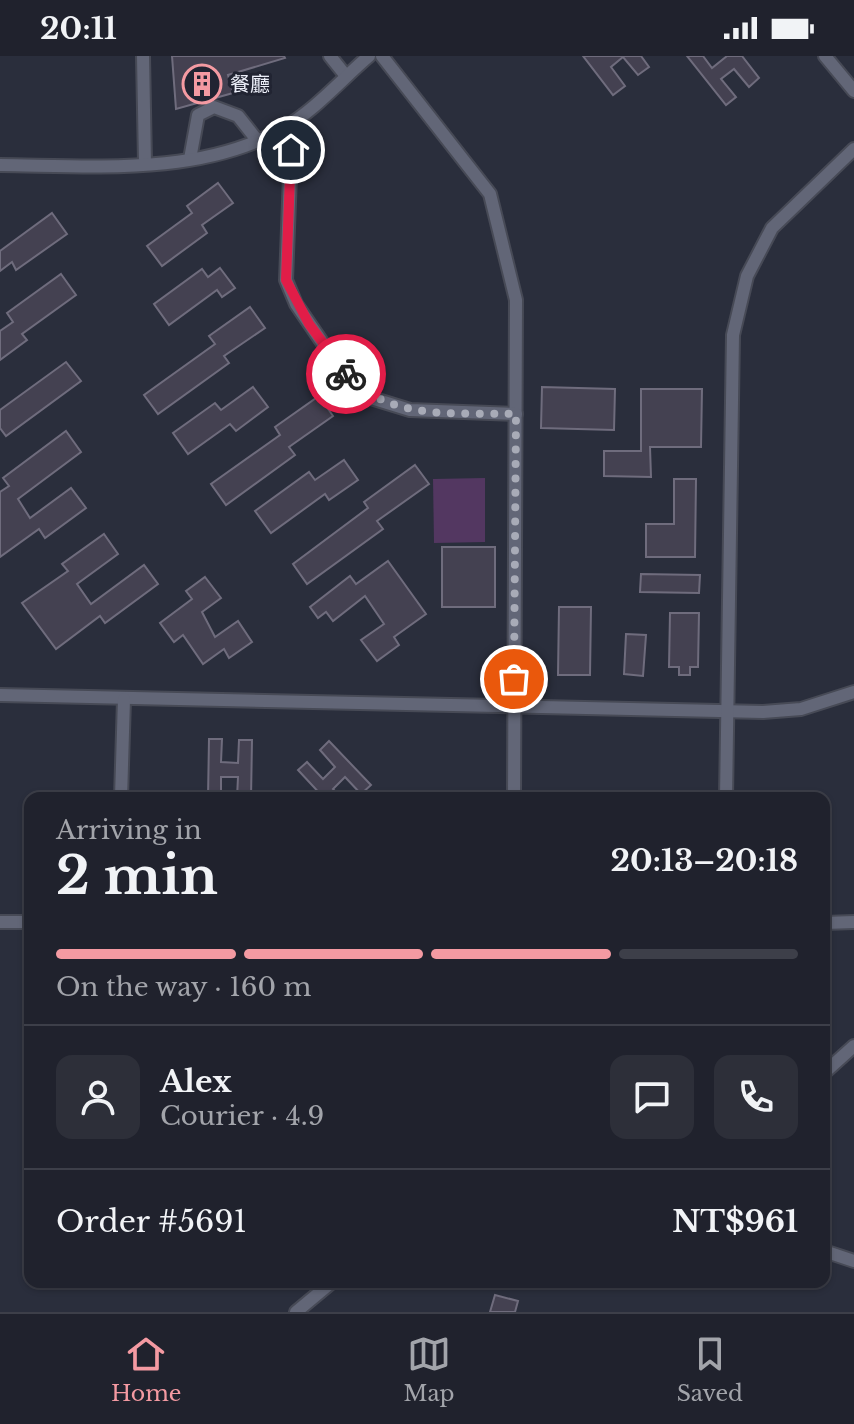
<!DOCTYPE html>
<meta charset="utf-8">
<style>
:root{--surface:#20222d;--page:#2d2f39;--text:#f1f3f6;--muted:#a2a4aa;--line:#3d3f49;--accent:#f49aa2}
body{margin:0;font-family:"Libre Baskerville","Noto Sans TC",serif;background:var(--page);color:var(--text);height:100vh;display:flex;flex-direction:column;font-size:30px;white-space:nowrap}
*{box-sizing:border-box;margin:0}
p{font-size:26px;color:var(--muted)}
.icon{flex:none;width:44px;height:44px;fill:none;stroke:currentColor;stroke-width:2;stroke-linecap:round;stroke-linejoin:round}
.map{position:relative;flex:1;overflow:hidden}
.panel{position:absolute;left:24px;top:736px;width:806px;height:496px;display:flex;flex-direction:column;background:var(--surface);border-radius:16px;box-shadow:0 2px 6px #0004,0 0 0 2px var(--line)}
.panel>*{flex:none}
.pin{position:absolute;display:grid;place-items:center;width:68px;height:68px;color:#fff;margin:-34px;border:4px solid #fff;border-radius:50%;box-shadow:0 2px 8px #0007}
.courier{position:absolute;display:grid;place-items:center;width:80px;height:80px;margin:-40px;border:6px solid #e11d48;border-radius:50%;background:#fff;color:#222;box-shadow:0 2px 10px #0007}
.summary em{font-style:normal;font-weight:700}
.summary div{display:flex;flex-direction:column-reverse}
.summary{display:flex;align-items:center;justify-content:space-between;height:136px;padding:0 32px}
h1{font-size:52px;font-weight:700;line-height:60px}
.bar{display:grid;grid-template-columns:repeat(4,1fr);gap:12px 8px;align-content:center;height:96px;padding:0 32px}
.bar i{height:10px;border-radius:6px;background:var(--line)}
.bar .selected{background:var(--accent)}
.bar p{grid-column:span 4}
.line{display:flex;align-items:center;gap:20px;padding:0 32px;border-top:2px solid var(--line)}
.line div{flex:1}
.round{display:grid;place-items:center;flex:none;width:84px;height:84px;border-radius:16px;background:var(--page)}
.status{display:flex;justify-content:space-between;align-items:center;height:56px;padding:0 40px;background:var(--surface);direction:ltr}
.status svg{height:22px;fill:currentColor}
.tabs{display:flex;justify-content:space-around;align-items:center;height:112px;border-top:2px solid var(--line);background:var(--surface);font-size:22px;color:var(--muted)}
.tabs a{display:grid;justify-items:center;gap:4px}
.tabs .selected{color:var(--accent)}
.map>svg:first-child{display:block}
.green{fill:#533761}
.building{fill:#444151;stroke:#6f6c7d;stroke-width:2}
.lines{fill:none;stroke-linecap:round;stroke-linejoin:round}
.minor-casing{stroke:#474a56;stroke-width:16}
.minor{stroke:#626677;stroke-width:12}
.done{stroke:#a8abb7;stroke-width:8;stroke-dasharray:0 14.4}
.route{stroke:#e11d48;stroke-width:10}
.labels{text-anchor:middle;stroke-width:6;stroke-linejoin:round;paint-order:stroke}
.poi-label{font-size:20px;fill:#eceff9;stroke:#212432;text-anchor:start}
</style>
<div class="status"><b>20:11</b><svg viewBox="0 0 49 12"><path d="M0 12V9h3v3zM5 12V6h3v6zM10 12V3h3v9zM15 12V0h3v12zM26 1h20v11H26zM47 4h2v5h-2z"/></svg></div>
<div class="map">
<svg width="854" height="1256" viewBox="0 0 854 1256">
<rect width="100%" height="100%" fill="#2a2e3c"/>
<path class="green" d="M485,422V486L434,487L433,423Z"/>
<g class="building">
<path d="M172,0H284L285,2L228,19L233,37L176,53Z"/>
<path d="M583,0H641L649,11L638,19L623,1L611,11L625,30L613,39Z"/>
<path d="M687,0H703L712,12L727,0H742L759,22L749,31L734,13L721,23L736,41L726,49Z"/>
<path d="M218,127L233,147L202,169L207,177L162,210L147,190L192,157L187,150Z"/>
<path d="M52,157L67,178L16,214L12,206L0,215V195Z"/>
<path d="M220,212L235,232L222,241L217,234L169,269L154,248L202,213L208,221Z"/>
<path d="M61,218L76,239L22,278L27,284L0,304V275L13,266L7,257Z"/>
<path d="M250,251L265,272L224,300L229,307L158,358L144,339L215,288L209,280Z"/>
<path d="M66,306L81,325L6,380L0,372V354Z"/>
<path d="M253,331L268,351L236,375L230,368L188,398L173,377L215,347L221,354Z"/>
<path d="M542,331L615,333L614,374L541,372Z"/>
<path d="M641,333H702L701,391H650L651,421L604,420V395H641Z"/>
<path d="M319,340L333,360L289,391L295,399L226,449L211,428L280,379L275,371Z"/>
<path d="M66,375L81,396L18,443L30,462L71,432L86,452L45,482L39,473L0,501V436L9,430L3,422Z"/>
<path d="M344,404L358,424L329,444L325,438L271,477L255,455L309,416L315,424Z"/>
<path d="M415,409L429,428L377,465L383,473L307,528L293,508L368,452L364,446Z"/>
<path d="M674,423H696L695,501H646V468H674Z"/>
<path d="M104,478L118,498L77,528L91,548L144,509L158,528L105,567L100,560L56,593L22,547L68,515L62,508Z"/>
<rect x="442" y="491" width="53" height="60"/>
<path d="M388,505L426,558L394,581L399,589L377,605L361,584L384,568L365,540L333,565L326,556L318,562L310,551L350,520L356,528Z"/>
<path d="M641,518L700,519L699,537L640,536Z"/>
<path d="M205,521L221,542L202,556L215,581L238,565L252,586L229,602L224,593L203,608L183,579L174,586L160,567L192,543L186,535Z"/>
<path d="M559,551H591L590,619H558Z"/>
<path d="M670,557H699L698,611H690V619H679V611H669Z"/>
<path d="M626,578L646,579L643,620L624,618Z"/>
<path d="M209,683H222L221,706L238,707L239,684H252L251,742H237L238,721H221V742H208Z"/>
<path d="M329,685L371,729L361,738L345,721L333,733L341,742H324L298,714L307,706L323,723L335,711L320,694Z"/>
<path d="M495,1239L518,1245L515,1256H490Z"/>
</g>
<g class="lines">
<g class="minor-casing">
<g id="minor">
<path d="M143,0L145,107"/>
<path d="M330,0L346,20"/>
<path d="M382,0L490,138L516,244L514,742"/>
<path d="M825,0L854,35"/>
<path d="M286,71L291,94L286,224L296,248L335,305L371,342L410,354L516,358"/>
<path d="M190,103L198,59L214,51L238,60L257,84"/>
<path d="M0,109C93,110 201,120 284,72C315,54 342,23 369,0"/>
<path d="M0,639L763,656L801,653L854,636"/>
<path d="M121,742L124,643"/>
<path d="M726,742L733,279L747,220L772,172L854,93"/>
<path d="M0,866H30"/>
<path d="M824,867L854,866"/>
<path d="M824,1017L854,990"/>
<path d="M824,1195L854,1205"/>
<path d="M296,1256L332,1226"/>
</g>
</g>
<use href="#minor" class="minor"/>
</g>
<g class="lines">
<path class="done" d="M346,318C389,366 458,356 516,358L514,623"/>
<path class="route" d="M291,94L286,224L309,268L346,318"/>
</g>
<defs>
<g id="building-ring" transform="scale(2)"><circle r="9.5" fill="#212432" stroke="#f49aa2" stroke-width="1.5"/><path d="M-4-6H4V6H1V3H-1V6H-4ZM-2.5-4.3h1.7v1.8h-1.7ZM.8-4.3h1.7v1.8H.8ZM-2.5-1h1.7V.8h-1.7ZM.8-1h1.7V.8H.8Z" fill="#f49aa2"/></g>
</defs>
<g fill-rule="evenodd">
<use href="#building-ring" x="202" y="28"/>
</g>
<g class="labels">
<g class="poi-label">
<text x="230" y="35">餐廳</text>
</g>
</g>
</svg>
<div class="pin" style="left:514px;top:623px;background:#ea580c"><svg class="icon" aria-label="bag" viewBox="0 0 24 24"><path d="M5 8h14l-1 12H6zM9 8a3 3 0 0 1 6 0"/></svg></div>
<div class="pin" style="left:291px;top:94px;background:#1f2937"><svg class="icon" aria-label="home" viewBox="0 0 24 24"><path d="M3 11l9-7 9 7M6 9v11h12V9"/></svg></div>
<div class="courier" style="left:346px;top:318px"><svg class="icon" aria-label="bike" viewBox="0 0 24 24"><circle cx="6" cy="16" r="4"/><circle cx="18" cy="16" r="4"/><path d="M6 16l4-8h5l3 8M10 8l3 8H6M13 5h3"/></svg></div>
<section class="panel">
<div class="summary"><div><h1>2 min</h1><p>Arriving in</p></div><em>20:13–20:18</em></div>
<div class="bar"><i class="selected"></i><i class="selected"></i><i class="selected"></i><i></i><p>On the way · 160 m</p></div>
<div class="line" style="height:144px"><a class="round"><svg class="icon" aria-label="person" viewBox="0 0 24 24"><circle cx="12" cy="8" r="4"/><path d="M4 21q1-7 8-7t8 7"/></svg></a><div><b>Alex</b><p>Courier · 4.9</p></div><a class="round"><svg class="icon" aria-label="chat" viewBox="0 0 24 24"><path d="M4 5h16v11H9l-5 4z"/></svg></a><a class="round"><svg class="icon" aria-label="phone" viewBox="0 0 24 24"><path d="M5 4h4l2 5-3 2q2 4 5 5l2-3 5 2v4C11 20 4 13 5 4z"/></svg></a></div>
<div class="line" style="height:104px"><div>Order #5691</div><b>NT$961</b></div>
</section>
</div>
<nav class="tabs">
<a class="selected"><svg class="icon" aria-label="home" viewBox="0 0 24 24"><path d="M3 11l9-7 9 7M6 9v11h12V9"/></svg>Home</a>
<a><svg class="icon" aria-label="map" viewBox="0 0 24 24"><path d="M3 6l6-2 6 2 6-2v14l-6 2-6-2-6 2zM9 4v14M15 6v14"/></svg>Map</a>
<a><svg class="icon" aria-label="saved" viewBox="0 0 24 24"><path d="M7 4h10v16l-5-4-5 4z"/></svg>Saved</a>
</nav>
